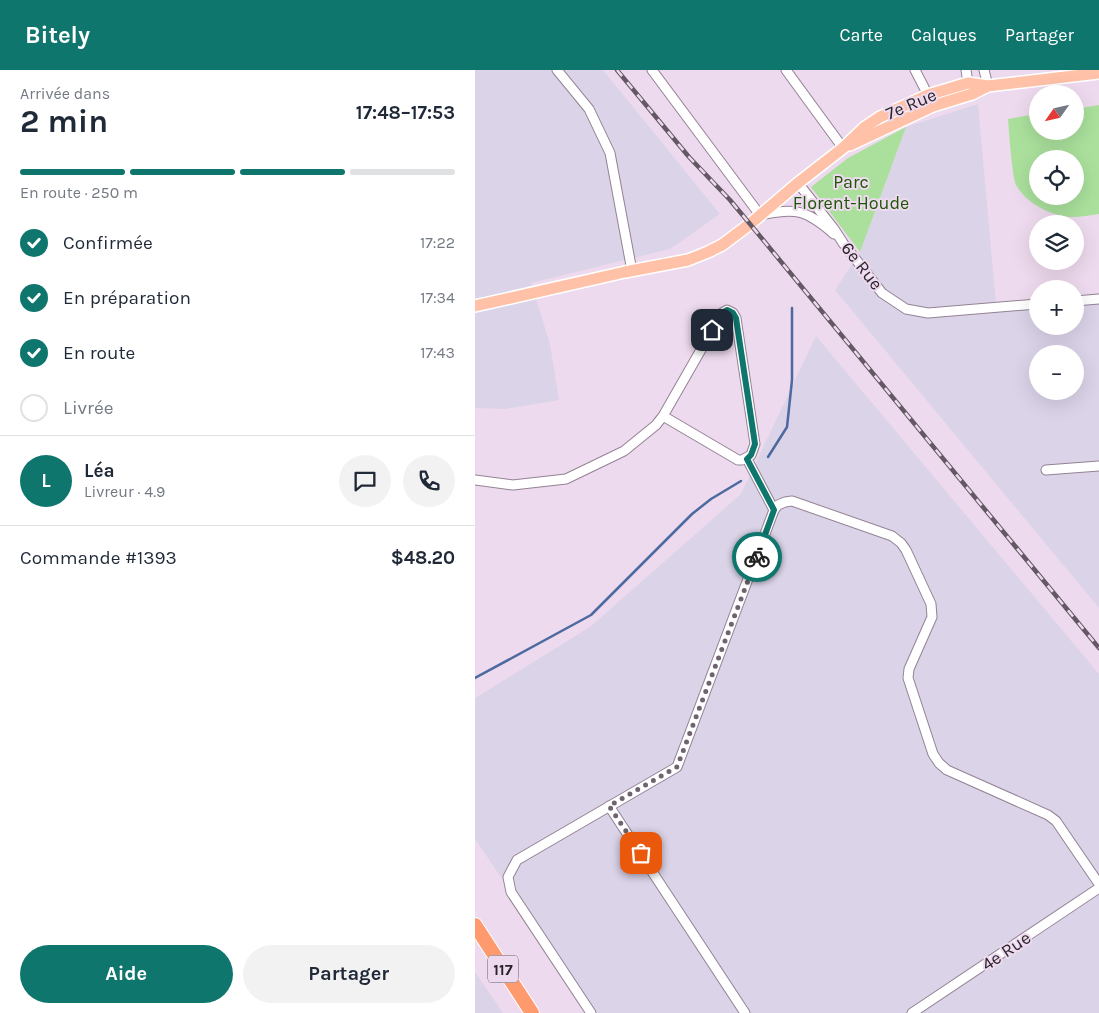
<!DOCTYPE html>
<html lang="fr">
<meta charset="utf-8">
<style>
:root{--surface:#fff;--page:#f2f2f3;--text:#1f2937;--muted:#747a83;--line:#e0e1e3;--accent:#0f766e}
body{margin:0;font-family:Karla,sans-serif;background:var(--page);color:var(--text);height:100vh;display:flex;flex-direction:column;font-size:19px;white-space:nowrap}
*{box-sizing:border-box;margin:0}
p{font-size:16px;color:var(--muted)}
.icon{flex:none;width:28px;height:28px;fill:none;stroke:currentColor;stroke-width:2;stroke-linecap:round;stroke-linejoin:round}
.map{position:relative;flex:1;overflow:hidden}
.sheet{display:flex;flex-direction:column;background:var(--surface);width:475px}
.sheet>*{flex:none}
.needle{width:32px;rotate:236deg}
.controls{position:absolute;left:554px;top:15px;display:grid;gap:10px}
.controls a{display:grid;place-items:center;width:55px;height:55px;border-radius:50%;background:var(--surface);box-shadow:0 5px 20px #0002;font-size:25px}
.pin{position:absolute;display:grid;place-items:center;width:42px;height:42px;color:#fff;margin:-21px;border-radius:10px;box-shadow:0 2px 8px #0006}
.courier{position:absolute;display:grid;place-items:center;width:50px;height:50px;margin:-25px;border:4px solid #0f766e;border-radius:50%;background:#fff;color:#222;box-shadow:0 1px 6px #0007}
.overview em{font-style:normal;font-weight:700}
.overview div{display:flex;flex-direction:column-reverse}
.overview{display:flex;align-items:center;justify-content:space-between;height:85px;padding:0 20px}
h1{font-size:32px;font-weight:700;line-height:38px}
.bar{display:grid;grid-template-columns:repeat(4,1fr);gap:8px 5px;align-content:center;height:60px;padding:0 20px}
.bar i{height:6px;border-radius:4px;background:var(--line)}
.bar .on{background:var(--accent)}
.bar p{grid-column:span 4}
.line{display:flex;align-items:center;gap:12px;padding:0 20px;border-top:1px solid var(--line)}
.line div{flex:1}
.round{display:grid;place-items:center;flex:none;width:52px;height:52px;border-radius:26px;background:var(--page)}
ol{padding:0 20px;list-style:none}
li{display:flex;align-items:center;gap:15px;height:55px}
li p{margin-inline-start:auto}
li .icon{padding:5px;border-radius:50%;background:var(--accent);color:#fff;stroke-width:4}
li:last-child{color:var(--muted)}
li i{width:28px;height:28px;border:2px solid var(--line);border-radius:50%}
.primary-button{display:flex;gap:10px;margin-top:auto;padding:10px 20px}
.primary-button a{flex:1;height:58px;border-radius:30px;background:var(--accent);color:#fff;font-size:20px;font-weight:700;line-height:58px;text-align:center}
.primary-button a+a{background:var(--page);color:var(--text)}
header{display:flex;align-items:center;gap:30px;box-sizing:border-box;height:70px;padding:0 25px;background:var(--accent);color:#fff}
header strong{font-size:24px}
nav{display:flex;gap:28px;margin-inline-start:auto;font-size:18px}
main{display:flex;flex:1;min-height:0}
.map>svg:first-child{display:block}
.industrial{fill:#dbd3e8;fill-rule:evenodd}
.green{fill:#aae09c;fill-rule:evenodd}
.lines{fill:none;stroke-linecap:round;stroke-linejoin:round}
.stream{stroke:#4c6a9f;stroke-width:2.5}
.minor-casing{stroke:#948294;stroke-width:11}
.major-casing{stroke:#fff;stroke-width:14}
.highway-casing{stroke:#fff;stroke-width:16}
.minor{stroke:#fff;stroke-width:9}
.major{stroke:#ffc2a8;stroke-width:11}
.highway{stroke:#ff996e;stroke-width:14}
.rail-casing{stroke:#635863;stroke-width:4.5}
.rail{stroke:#eedaee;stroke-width:2.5;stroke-dasharray:8;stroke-linecap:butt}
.done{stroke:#6f636f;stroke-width:5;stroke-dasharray:0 9}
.route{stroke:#0f766e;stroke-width:6}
.labels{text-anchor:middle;stroke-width:4;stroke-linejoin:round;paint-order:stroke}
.shield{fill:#eedaee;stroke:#655a65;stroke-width:1}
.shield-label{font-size:16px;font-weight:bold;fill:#2a232a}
.street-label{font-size:18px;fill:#2a232a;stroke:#eedaee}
.park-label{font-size:18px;fill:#1c5506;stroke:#eedaee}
</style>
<header>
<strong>Bitely</strong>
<nav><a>Carte</a><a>Calques</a><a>Partager</a></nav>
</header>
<main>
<section class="sheet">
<div class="overview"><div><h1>2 min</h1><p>Arrivée dans</p></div><em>17:48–17:53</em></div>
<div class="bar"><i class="on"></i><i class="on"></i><i class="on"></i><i></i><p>En route · 250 m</p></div>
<ol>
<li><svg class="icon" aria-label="check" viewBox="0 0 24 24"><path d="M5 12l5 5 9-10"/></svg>Confirmée<p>17:22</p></li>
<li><svg class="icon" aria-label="check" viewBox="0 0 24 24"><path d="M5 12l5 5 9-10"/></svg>En préparation<p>17:34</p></li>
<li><svg class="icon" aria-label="check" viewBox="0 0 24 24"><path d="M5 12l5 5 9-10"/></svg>En route<p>17:43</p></li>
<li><i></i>Livrée</li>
</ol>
<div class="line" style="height:90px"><b class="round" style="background:var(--accent);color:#fff">L</b><div><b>Léa</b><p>Livreur · 4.9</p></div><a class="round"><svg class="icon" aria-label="chat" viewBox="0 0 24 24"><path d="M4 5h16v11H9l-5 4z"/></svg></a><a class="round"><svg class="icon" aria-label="phone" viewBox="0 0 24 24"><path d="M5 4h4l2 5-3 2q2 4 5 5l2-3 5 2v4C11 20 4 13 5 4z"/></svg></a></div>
<div class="line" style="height:65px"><div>Commande #1393</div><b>$48.20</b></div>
<div class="primary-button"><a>Aide</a><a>Partager</a></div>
</section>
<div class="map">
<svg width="624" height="943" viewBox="0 0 624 943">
<rect width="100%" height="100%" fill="#eedaee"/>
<g class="industrial">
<path d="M0,0H128L245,144L195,179L56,213L75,274L84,330L30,339L0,338Z"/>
<path d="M503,34L521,234L562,232V256H600V230L624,229V538L360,220L385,182L431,57ZM562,284H600V321H562Z"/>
<path d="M341,266L624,604V943H118L0,769V628L115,557L266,424Z"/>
<path d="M0,902L28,943H0Z"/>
</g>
<g class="green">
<path d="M624,35V144C615,145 606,147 597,147C576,146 552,134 541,115C537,107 534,61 533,49L562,44V61H600V39ZM562,89H600V126H562Z"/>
<path d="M431,57L385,182L336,117L373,88Z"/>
</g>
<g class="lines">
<g class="stream">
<path d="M293,387L312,357L317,310V238"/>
<path d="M0,608L116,545L217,444L236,429L266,411"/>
</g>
<g class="minor-casing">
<g id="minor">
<path d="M82,0L114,39L135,83L157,201"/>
<path d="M177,0L285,145C322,138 330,139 359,164"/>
<path d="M311,0L368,78"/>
<path d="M440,0L455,29"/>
<path d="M491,0L493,13"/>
<path d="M509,0L513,16"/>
<path d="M323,113L359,159L368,173L407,223L431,239L453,243L562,234"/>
<path d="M600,231L624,229"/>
<path d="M272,389L299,440"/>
<path d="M571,400L624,396"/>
<path d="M0,410L38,415L91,409L149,381L181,355L188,346L247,243L252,240L258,243L261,248L280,374L276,385L267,390H263L188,346"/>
<path d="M134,736L270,943"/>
<path d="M116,943L36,822L33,807L42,790L202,697L299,440L303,435L310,432L317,431L417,466L426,473L431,480L456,534L457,547L434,599L433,608L458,684L464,693L472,700L573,745L581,751L624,814"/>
<path d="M437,943L624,818"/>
</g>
</g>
<g class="major-casing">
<g id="major">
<path d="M375,75L458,36L497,24L513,16"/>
<path d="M0,236L150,202L213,190L233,182L247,175L275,154L323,113L368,78L390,57L405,47L453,25L493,13L513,16L624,3"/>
</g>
</g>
<g class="highway-casing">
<path id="highway" d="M0,855L57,943"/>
</g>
<use href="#minor" class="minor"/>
<use href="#major" class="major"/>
<use href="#highway" class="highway"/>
<g class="rail-casing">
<path id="rail" d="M142,0L214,87L255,130L275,154L624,578"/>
</g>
<use href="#rail" class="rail"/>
</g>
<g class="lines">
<path class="done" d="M166,783L134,736L202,697L282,487"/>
<path class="route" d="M237,260L247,243L252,240L258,243L261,248L280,374L276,385L272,389L299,440L282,487"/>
</g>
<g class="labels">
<rect class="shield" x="13" y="885.5" width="30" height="27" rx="4"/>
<g class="shield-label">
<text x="28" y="905">117</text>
</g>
<g class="street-label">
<text transform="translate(436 34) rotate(-23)" y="6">7e Rue</text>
<text transform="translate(387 196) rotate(52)" y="6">6e Rue</text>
<text transform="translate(531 881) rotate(-34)" y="6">4e Rue</text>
</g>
<g class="park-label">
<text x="376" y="118">Parc<tspan x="376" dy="21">Florent-Houde</tspan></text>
</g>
</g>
</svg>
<div class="controls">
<a><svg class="needle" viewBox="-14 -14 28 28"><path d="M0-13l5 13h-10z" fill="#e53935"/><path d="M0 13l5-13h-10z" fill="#747a83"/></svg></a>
<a><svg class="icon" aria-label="locate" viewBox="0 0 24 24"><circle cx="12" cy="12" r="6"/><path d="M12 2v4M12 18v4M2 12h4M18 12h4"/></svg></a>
<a><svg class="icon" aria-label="layers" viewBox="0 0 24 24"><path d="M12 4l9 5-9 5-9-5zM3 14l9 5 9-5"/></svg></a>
<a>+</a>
<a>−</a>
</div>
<div class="pin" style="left:166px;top:783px;background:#ea580c"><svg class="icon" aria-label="bag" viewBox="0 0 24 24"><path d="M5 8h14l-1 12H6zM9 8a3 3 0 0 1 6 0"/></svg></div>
<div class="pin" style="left:237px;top:260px;background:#1f2937"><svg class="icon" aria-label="home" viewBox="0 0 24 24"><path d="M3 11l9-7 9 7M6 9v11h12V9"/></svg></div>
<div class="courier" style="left:282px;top:487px"><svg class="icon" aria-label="bike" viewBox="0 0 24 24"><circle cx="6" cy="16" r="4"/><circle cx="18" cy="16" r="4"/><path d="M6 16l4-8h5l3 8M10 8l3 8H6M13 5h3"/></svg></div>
</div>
</main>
